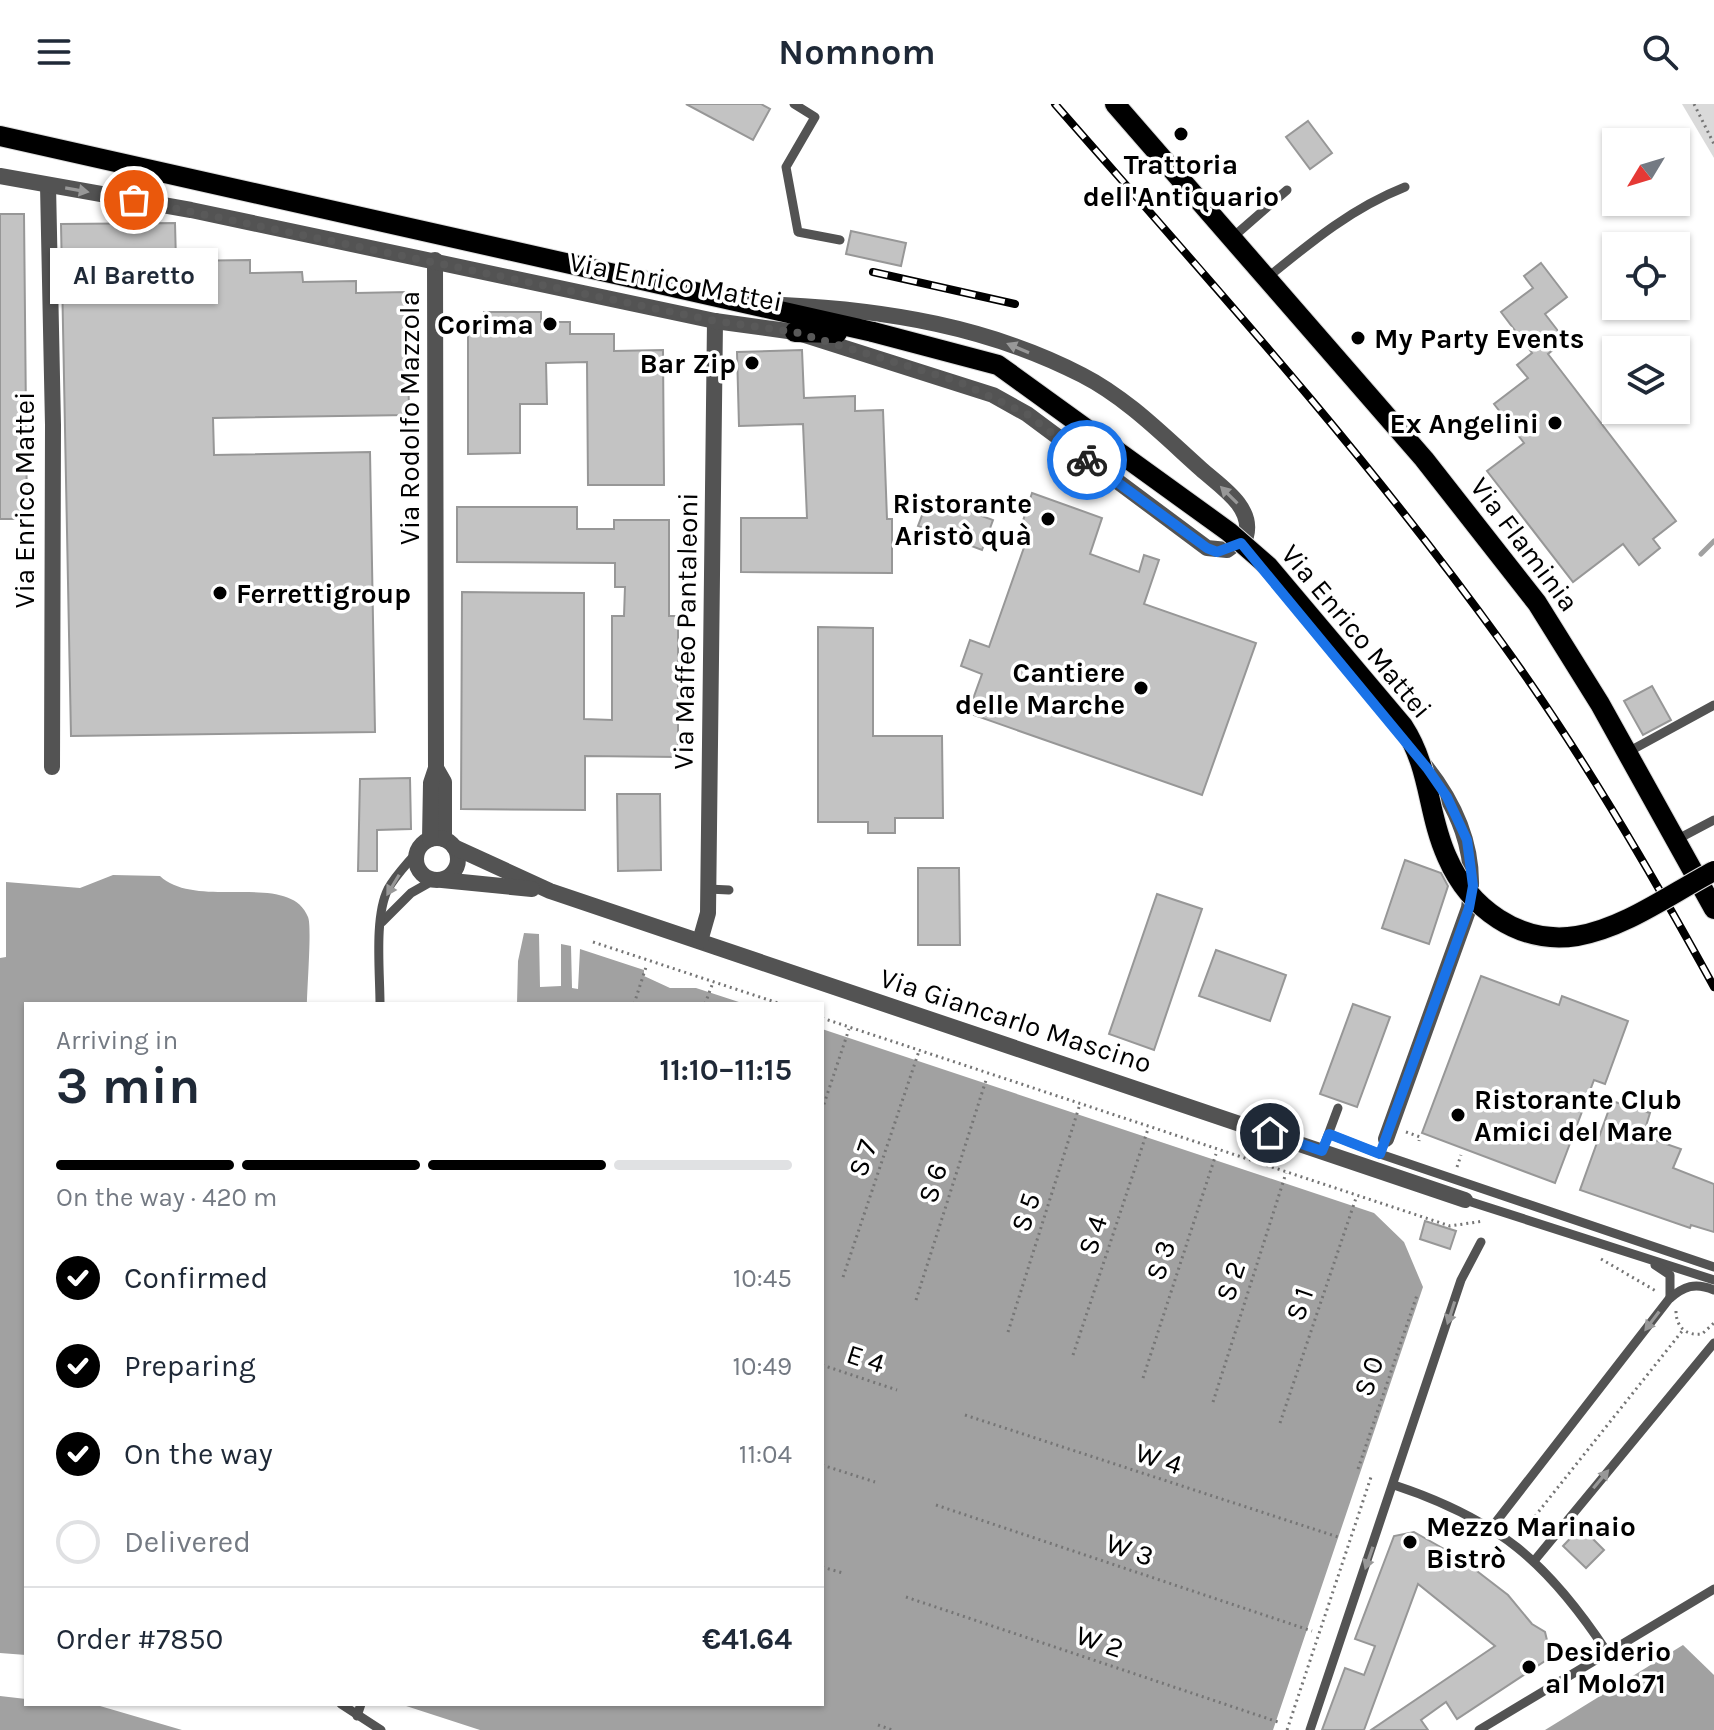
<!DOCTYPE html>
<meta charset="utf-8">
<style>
:root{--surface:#fff;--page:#f2f2f3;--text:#1f2937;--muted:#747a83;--line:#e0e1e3;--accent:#000}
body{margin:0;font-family:Karla,sans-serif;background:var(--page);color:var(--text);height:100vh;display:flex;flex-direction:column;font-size:30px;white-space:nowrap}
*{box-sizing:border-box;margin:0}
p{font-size:26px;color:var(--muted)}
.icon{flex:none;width:44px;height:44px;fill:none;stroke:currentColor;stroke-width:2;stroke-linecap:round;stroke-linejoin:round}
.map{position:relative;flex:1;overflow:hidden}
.panel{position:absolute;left:24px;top:898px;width:800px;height:704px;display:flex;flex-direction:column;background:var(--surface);border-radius:0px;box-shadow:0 2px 6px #0004}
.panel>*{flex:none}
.needle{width:52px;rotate:232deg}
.tools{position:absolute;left:1602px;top:24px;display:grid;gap:16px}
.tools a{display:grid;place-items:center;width:88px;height:88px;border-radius:0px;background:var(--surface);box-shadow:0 2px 6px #0004;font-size:40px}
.pin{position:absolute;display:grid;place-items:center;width:68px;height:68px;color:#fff;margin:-34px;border:4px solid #fff;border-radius:50%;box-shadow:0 2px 8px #0007}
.courier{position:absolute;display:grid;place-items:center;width:80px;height:80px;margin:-40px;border:6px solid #1a73e8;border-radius:50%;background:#fff;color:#222;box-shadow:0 2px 10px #0007}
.bubble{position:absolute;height:56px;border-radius:0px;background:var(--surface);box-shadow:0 2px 6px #0004;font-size:26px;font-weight:700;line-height:56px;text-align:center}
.overview em{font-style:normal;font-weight:700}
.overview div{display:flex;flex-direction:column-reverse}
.overview{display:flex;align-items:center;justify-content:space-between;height:136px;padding:0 32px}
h1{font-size:52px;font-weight:700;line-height:60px}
.bar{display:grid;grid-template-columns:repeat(4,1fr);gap:12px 8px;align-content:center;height:96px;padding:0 32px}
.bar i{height:10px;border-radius:6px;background:var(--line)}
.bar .selected{background:var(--accent)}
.bar p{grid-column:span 4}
.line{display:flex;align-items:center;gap:20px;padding:0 32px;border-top:2px solid var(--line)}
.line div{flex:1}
ol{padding:0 32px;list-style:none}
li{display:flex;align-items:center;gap:24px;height:88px}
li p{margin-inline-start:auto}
li .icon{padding:8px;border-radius:50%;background:var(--accent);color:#fff;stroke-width:4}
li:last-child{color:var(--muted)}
li i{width:44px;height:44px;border:4px solid var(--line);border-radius:50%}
header{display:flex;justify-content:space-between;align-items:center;height:104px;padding:0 32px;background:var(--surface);font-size:36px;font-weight:700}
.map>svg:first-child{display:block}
.green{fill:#dadada}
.water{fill:#a1a1a1}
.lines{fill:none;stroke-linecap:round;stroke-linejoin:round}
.stream{stroke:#a1a1a1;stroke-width:5}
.building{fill:#c3c3c3;stroke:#979797;stroke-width:2}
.primary-casing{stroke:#dbdbdb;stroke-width:22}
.path{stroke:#757575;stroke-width:3;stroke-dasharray:2 4;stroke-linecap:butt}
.service{stroke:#535353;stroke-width:9}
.minor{stroke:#535353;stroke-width:16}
.tertiary{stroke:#535353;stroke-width:16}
.primary{stroke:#000;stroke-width:20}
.rail-casing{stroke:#000;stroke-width:8}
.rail{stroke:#fff;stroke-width:5;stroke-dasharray:15;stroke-linecap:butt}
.primary-bridge-casing{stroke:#dbdbdb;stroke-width:22;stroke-linecap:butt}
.primary-bridge{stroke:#000;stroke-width:20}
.oneway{fill:#989898}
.done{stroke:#595959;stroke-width:8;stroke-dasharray:0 14.4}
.route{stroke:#1a73e8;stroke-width:10}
.poi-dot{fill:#000;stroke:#fff;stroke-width:3}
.labels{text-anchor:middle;stroke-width:7;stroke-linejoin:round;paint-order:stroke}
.poi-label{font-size:28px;font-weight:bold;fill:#000;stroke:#fff;text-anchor:end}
.street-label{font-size:28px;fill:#000;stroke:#fff}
</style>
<header><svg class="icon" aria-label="menu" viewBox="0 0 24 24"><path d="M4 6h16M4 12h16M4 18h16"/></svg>Nomnom<svg class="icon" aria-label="search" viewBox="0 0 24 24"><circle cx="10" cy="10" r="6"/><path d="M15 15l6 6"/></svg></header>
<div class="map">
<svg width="1714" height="1626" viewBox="0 0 1714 1626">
<rect width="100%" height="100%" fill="#fff"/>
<path class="green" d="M1682,0H1714V54Z"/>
<g class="water">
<path d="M113,771L160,772C197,807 290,766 308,813C312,822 307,884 307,900H26V1551L0,1549V854L6,853V778L80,784Z"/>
<path d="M524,829L539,830L540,883L561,882V840L571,842L572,884L578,885L580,845L644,866V872L670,884H696L745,900H517L518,857Z"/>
<path d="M822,925L1374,1109L1404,1138L1423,1183L1273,1626H480L400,1600H822Z"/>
<path d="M1683,1541L1714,1571V1626H1545Z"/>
<path d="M0,1592L26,1595V1600L100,1602L182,1626H0Z"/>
</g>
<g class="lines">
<path class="stream" d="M1701,450L1714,437"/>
</g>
<g class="building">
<path d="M686,0H761L770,5L753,36Z"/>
<path d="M1308,17L1332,49L1310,65L1286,33Z"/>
<path d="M0,110H24L27,415H0Z"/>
<path d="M175,119L176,157L250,156V169L302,168L303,178L356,177V189L407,188L409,311L213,314L214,351L370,348L375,628L71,632L61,120Z"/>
<path d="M851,127L906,139L901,162L846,150Z"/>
<path d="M1541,159L1567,193L1545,210L1565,236L1548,250L1676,417L1653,435L1660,444L1639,461L1623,440L1573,478L1487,367L1524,339L1494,300L1528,274L1517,261L1532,249L1501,208L1533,184L1524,172Z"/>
<path d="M484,208H541V218H570V230H614V247L663,246L664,381H588L587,258L546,259L547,300H520V349L468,350V217H484Z"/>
<path d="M802,246L804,294L855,292V307L883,306L887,415H892V469L741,468V414H807L803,320L739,322L737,248Z"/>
<path d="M1032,389L1102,414L1090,450L1139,468L1144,451L1159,456L1144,500L1256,539L1202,691L968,609L982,570L961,562L970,536L989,543L1028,432L1019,429Z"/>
<path d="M929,393L993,416L982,446L918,422Z"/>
<path d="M457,403H577V425H614V416H669V512H678V653L585,652V706L461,705L462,488L584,489V615L612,616V512H624L625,483H615V459L457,458Z"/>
<path d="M818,523L873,524V632H942L943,714H895V729H868V718H818Z"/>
<path d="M1652,582L1671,616L1643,631L1624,597Z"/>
<path d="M410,674L411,725L377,726V767H358L360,675Z"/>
<path d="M617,690H660L661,766L618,767Z"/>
<path d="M1405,756L1441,769L1448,782L1429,840L1382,824Z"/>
<path d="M918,764H959L960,841H918Z"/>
<path d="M1157,790L1202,805L1154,946L1109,930Z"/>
<path d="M1216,846L1286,871L1270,917L1199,892Z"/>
<path d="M1481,872L1559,901L1562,892L1628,917L1605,980L1594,976L1555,1079L1422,1029Z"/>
<path d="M1353,900L1390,913L1357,1003L1320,990Z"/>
<path d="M1612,997L1650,1009L1643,1032L1681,1045L1673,1064L1714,1080V1128L1691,1121L1690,1124L1580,1086Z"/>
<path d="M1425,1117L1456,1127L1450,1145L1420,1135Z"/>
<path d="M1581,1423L1604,1446L1586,1464L1563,1442Z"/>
<path d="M1414,1428L1460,1454L1508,1491L1532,1520L1545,1528L1551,1553L1457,1615L1446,1598L1421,1616L1428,1626H1371L1495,1542L1418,1480L1364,1626H1322L1345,1564L1364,1571L1375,1542L1355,1535L1394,1432Z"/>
</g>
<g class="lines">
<g class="primary-casing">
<g id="primary">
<path d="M1115,0L1424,355L1537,499L1600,600L1714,805"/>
<path d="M0,32L873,228"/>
<path d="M795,228L837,229"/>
</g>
</g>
<g class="path">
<path d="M1694,0L1714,40"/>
<path d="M593,838L781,900"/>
<path d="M634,900L647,860"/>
<path d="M705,900L712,881"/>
<path d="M822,914L1450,1122L1484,1117"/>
<path d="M822,1006L849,925"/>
<path d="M1406,1028L1420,1033L1419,1037"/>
<path d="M1457,1063L1461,1051"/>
<path d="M1601,1155L1656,1187"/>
<path d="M843,1173L919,947"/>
<path d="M916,1196L987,973"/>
<path d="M1676,1207C1676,1223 1686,1232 1702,1230L1714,1219"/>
<path d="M1008,1228L1080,1000"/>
<path d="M1073,1251L1148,1025"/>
<path d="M822,1261L897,1286"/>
<path d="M1143,1274L1216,1050"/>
<path d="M1213,1298L1286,1069"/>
<path d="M965,1311L1341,1434"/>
<path d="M1280,1319L1356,1094"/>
<path d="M822,1361L875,1378"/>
<path d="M1358,1365L1417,1191"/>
<path d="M936,1401L1312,1527"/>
<path d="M1520,1431L1683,1226"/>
<path d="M1498,1459L1505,1450"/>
<path d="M822,1463L843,1469"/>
<path d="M906,1493L1281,1619"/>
<path d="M878,1621L892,1626"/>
<path d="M1287,1626L1371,1373"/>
</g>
<g class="service">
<path d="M794,0L815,13L786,63L798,128L840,136"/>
<path d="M1233,133L1287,86"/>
<path d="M1267,174C1311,138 1352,104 1405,83"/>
<path d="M1628,648L1714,601"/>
<path d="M1676,736L1714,716"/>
<path d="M708,785L729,786"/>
<path d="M382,818L411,789L434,776"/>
<path d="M380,900C380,868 374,813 388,785C395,772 407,760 416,749"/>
<path d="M1329,1030L1380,1050"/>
<path d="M1386,1035L1380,1050L1714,1163"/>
<path d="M1322,1047L1338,1004"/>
<path d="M1465,1096L1714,1176"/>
<path d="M1655,1161L1670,1171V1194"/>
<path d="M1394,1381C1497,1415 1547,1457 1607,1548"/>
<path d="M1492,1423L1669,1195C1684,1182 1695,1178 1714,1186"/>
<path d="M1534,1457L1714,1239"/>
<path d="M341,1600L381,1626"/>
<path d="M357,1612L361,1600"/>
<path d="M1310,1626L1461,1176L1481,1138"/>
<path d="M1479,1626L1714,1485"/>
</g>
<g class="minor">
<path d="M48,81L53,321L52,663"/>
<path d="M436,664L444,678V735"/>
<circle cx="437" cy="755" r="21"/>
<path d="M430,735L431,679L436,664L435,156"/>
<path d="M454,743L550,787L1465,1096"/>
<path d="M442,776L532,785"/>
<path d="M700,837L708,809L715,217"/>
<path d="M1386,1035L1469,804C1478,749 1458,702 1423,659"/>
</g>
<path class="tertiary" d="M0,72L191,106L715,217L795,228L993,291L1027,310L1207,444L1227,446L1246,432C1254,403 1220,382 1201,365C1164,332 1127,294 1082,271C989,223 887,206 783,201"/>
<use href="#primary" class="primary"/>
<g class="rail-casing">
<g id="rail">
<path d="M1055,0C1209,176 1365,349 1502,539C1581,648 1649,765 1714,883"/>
<path d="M873,168L1015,200"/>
</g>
</g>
<use href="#rail" class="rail"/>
<g class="primary-bridge-casing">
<path id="primary-bridge" d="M873,228L998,261L1229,428L1268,462L1403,622C1431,665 1427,709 1447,753C1469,804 1519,841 1577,832C1625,824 1672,789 1714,767"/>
</g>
<use href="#primary-bridge" class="primary-bridge"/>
</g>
<defs><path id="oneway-solid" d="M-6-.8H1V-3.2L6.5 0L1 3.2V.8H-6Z" transform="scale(2)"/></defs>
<g class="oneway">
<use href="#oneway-solid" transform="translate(77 86) rotate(10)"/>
<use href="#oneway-solid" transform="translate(1018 244) rotate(-157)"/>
<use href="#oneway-solid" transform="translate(1229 391) rotate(-135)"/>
<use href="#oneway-solid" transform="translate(393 781) rotate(121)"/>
<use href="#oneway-solid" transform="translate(1451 1209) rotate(108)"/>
<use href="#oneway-solid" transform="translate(1652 1217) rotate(127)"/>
<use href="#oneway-solid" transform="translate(1601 1375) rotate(-50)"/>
<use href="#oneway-solid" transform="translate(1369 1454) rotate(109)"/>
</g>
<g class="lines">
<path class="done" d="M134,96L715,217L795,228L957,277L1027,310L1087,356"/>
<path class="route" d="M1087,356L1207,444L1217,448L1241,439L1427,664L1447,693L1467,736L1473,782L1469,804L1380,1050L1329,1030L1322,1047L1270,1029"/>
</g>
<g class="poi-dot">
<circle cx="1181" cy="30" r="8"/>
<circle cx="550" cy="220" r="8"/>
<circle cx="1358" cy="234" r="8"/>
<circle cx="752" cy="259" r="8"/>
<circle cx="1555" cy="319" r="8"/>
<circle cx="1048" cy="415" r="8"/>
<circle cx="220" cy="489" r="8"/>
<circle cx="1141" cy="584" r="8"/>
<circle cx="1458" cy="1011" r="8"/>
<circle cx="1410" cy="1438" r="8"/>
<circle cx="1529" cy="1563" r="8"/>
</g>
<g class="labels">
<g class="poi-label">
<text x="1181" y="70" text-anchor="middle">Trattoria<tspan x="1181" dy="32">dell'Antiquario</tspan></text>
<text x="534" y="230">Corima</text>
<text x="1374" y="244" text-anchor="start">My Party Events</text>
<text x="736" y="269">Bar Zip</text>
<text x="1539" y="329">Ex Angelini</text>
<text x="1032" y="409">Ristorante<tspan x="1032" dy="32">Aristò quà</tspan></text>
<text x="236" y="499" text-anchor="start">Ferrettigroup</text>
<text x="1125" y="578">Cantiere<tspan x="1125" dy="32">delle Marche</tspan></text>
<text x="1474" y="1005" text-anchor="start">Ristorante Club<tspan x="1474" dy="32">Amici del Mare</tspan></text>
<text x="1426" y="1432" text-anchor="start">Mezzo Marinaio<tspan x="1426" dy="32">Bistrò</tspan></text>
<text x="1545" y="1557" text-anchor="start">Desiderio<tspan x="1545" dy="32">al Molo71</tspan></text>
</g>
<g class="street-label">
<text transform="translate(676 177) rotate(11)" y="10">Via Enrico Mattei</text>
<text transform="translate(409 314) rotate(-90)" y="10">Via Rodolfo Mazzola</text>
<text transform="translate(24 396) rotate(-90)" y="10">Via Enrico Mattei</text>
<text transform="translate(1525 440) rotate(53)" y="10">Via Flaminia</text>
<text transform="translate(685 527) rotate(-89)" y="10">Via Maffeo Pantaleoni</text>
<text transform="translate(1357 527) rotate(50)" y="10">Via Enrico Mattei</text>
<text transform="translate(1016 916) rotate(18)" y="10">Via Giancarlo Mascino</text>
<text transform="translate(862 1054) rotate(-71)" y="10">S 7</text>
<text transform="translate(932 1079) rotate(-73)" y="10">S 6</text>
<text transform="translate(1025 1108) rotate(-72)" y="10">S 5</text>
<text transform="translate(1092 1131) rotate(-72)" y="10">S 4</text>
<text transform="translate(1160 1156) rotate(-72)" y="10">S 3</text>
<text transform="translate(1230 1177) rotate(-72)" y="10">S 2</text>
<text transform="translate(1299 1200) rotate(-71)" y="10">S 1</text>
<text transform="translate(866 1254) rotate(18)" y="10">E 4</text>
<text transform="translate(1368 1272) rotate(-71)" y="10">S 0</text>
<text transform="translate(1159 1354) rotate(18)" y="10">W 4</text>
<text transform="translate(1130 1445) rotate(19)" y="10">W 3</text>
<text transform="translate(1100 1537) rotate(19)" y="10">W 2</text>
</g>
</g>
</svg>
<div class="tools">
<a><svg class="needle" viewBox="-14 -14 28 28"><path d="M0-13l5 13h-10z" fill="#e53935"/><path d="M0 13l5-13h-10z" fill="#747a83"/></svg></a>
<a><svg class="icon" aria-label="locate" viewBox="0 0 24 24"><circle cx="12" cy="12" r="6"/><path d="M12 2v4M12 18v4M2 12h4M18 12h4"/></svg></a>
<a><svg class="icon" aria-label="layers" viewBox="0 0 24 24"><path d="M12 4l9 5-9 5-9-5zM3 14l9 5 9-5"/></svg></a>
</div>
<div class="pin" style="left:134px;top:96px;background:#ea580c"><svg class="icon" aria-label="bag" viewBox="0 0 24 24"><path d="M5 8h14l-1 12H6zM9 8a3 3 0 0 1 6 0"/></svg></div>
<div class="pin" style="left:1270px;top:1029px;background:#1f2937"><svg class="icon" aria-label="home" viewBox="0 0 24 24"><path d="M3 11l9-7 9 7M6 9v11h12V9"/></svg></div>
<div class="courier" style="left:1087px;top:356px"><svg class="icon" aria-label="bike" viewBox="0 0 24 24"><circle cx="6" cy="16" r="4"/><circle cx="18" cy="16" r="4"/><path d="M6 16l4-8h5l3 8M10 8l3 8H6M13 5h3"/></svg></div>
<div class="bubble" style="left:50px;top:144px;width:168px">Al Baretto</div>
<section class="panel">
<div class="overview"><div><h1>3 min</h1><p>Arriving in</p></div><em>11:10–11:15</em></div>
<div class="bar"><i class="selected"></i><i class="selected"></i><i class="selected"></i><i></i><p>On the way · 420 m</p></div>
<ol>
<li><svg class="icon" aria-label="check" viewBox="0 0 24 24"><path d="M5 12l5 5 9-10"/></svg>Confirmed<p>10:45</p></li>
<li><svg class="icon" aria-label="check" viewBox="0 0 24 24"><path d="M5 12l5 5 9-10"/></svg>Preparing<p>10:49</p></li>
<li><svg class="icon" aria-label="check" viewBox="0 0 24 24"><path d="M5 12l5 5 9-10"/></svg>On the way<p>11:04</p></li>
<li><i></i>Delivered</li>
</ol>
<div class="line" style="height:104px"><div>Order #7850</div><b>€41.64</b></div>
</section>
</div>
